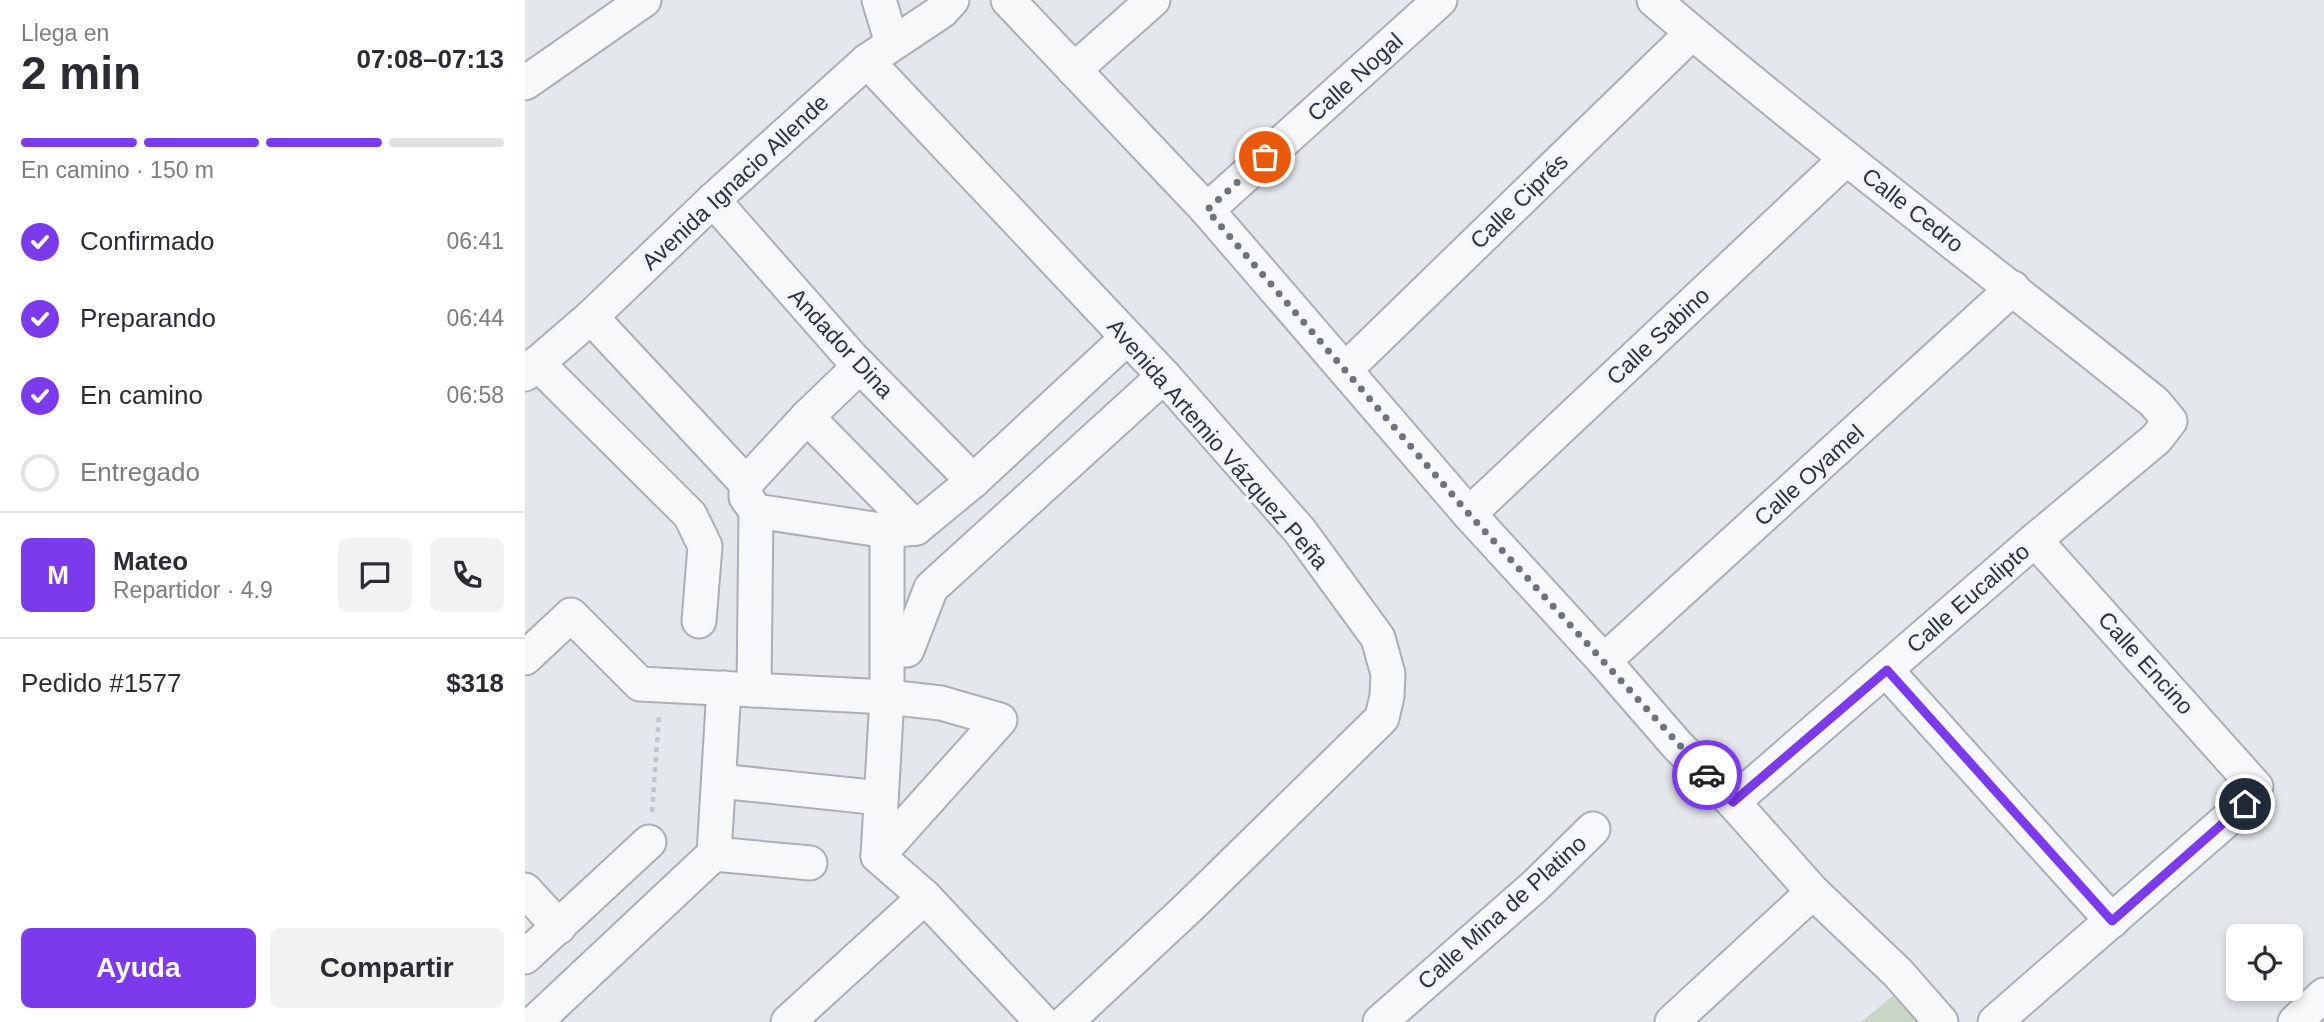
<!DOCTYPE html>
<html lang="es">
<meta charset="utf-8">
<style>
:root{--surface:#fff;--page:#f2f2f3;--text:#2b2b33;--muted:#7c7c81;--line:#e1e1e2;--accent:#7c3aed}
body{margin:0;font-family:Helvetica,sans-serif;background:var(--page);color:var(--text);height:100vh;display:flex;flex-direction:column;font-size:26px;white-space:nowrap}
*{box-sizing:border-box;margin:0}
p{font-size:23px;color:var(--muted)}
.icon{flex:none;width:38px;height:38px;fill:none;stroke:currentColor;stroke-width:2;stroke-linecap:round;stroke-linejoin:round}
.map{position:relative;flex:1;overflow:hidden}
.panel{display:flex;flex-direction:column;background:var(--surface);width:525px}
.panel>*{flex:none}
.tools{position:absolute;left:1701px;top:924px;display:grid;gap:14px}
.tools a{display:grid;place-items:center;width:77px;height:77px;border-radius:10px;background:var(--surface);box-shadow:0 4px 10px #0003;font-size:35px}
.pin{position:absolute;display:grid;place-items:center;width:60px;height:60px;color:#fff;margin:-30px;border:4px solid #fff;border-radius:50%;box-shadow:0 2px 7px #0007}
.courier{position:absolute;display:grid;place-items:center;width:70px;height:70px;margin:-35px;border:5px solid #7c3aed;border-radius:50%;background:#fff;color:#222;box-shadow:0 2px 9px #0007}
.summary em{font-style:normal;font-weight:700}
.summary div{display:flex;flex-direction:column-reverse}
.summary{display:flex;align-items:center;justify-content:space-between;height:119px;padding:0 21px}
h1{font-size:46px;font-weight:700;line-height:52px}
.bar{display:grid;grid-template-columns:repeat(4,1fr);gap:10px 7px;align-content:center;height:84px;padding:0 21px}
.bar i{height:9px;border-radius:5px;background:var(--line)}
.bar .current{background:var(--accent)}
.bar p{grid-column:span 4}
.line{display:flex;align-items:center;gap:18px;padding:0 21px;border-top:2px solid var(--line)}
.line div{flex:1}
.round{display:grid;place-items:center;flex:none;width:74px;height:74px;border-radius:10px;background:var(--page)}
ol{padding:0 21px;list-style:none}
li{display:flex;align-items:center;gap:21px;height:77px}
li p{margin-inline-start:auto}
li .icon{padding:7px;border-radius:50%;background:var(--accent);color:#fff;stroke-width:4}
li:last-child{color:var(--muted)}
li i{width:38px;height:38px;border:4px solid var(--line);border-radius:50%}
.button{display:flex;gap:14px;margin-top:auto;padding:14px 21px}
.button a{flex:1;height:80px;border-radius:10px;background:var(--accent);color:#fff;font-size:28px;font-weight:700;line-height:80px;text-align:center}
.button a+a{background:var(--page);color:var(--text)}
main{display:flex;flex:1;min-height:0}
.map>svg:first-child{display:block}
.green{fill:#c9d6c5}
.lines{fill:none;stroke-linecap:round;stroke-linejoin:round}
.minor-casing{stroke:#a9aeb7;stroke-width:37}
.path{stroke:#c2c5cb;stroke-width:4.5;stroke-dasharray:5 5;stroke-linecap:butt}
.minor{stroke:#f7f8fa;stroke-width:33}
.done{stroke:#6c737f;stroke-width:7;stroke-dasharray:0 12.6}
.route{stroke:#7c3aed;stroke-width:9}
.labels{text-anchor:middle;stroke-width:7;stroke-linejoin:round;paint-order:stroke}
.street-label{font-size:23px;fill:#2b3445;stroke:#f4f6f9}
</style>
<main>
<section class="panel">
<div class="summary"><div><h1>2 min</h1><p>Llega en</p></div><em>07:08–07:13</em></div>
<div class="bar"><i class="current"></i><i class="current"></i><i class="current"></i><i></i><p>En camino · 150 m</p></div>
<ol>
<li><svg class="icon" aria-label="check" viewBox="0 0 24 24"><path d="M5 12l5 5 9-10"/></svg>Confirmado<p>06:41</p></li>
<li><svg class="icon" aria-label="check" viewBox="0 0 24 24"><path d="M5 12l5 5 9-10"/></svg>Preparando<p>06:44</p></li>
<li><svg class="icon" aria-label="check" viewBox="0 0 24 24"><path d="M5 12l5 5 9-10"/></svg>En camino<p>06:58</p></li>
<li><i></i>Entregado</li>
</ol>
<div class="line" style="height:126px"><b class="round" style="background:var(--accent);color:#fff">M</b><div><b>Mateo</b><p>Repartidor · 4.9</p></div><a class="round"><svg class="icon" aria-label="chat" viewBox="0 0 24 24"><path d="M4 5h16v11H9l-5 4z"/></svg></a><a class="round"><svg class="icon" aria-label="phone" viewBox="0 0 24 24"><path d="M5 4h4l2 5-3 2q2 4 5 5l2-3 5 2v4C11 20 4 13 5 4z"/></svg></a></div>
<div class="line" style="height:91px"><div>Pedido #1577</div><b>$318</b></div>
<div class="button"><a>Ayuda</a><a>Compartir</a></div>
</section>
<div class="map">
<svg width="1799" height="1022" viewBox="0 0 1799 1022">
<rect width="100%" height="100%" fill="#e4e7ec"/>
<path class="green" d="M1370,994L1393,1022H1336Z"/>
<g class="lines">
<g class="minor-casing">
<g id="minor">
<path d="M354,0L367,43"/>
<path d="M483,0L682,210L944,514L1079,661L1152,745L1208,802L1288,892L1373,973L1416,1022"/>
<path d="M1129,0C1291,139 1463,268 1629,402L1645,421L1631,439L1510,540L1208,802"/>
<path d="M342,61L639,376L775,531L853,638L863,674L862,696L857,718L663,908L541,1022"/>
<path d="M549,70L628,0"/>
<path d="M0,83L119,0"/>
<path d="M188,200L326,357L448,481"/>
<path d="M682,210L915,0"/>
<path d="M66,317L221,483"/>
<path d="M12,363L165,515L180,546L174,621"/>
<path d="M335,366L282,417L221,483V497L231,511L362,531L391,528"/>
<path d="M820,370L1167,33"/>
<path d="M0,374L66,317L188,200L342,61L417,11L427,0"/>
<path d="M282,417L391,528"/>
<path d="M944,514L1321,159"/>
<path d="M391,528L448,481L602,338"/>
<path d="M382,650L406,588L639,376"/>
<path d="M0,658L46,615L115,684L362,697L416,703L475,720L353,856"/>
<path d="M1079,661L1488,288"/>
<path d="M1361,670L1587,921"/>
<path d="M229,690L231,511"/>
<path d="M194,781L356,798"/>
<path d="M189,854L285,863"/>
<path d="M353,856L362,697V531"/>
<path d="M353,856L400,897L517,1022"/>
<path d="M0,890L34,927"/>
<path d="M0,957L124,842"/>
<path d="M10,1022L189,854L199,688"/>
<path d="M263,1022L400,897"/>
<path d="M855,1022L1010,886L1068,829"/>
<path d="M1147,1022L1288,892"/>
<path d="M1470,1022L1720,804L1731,787L1510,540"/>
<path d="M1770,1022L1799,995"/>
</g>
</g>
<path class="path" d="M127,812L134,716"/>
<use href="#minor" class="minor"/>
</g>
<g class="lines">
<path class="done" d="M740,157L682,210L944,514L1182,775"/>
<path class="route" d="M1182,775L1208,802L1362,670L1587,921L1720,804"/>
</g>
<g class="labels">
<g class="street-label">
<text transform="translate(830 77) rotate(-42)" y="8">Calle Nogal</text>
<text transform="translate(210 182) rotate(-43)" y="8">Avenida Ignacio Allende</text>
<text transform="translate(994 201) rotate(-44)" y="8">Calle Ciprés</text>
<text transform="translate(1388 210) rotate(38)" y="8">Calle Cedro</text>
<text transform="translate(1133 336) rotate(-43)" y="8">Calle Sabino</text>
<text transform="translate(316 343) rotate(47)" y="8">Andador Dina</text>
<text transform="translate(693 444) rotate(49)" y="8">Avenida Artemio Vázquez Peña</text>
<text transform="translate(1284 475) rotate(-42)" y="8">Calle Oyamel</text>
<text transform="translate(1443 598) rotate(-41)" y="8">Calle Eucalipto</text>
<text transform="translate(1621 663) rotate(48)" y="8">Calle Encino</text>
<text transform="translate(977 912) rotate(-42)" y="8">Calle Mina de Platino</text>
</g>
</g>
</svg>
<div class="tools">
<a><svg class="icon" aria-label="locate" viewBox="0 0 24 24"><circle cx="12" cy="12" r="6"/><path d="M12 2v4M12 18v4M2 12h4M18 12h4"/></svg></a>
</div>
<div class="pin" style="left:740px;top:157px;background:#ea580c"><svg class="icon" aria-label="bag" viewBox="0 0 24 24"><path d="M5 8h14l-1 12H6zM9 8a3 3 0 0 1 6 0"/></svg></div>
<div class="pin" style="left:1720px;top:804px;background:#1f2937"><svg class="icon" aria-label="home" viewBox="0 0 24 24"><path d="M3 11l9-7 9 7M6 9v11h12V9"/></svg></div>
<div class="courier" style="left:1182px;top:775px"><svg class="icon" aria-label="car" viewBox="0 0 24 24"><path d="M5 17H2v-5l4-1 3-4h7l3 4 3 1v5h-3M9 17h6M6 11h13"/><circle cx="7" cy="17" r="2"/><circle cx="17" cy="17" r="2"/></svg></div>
</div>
</main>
